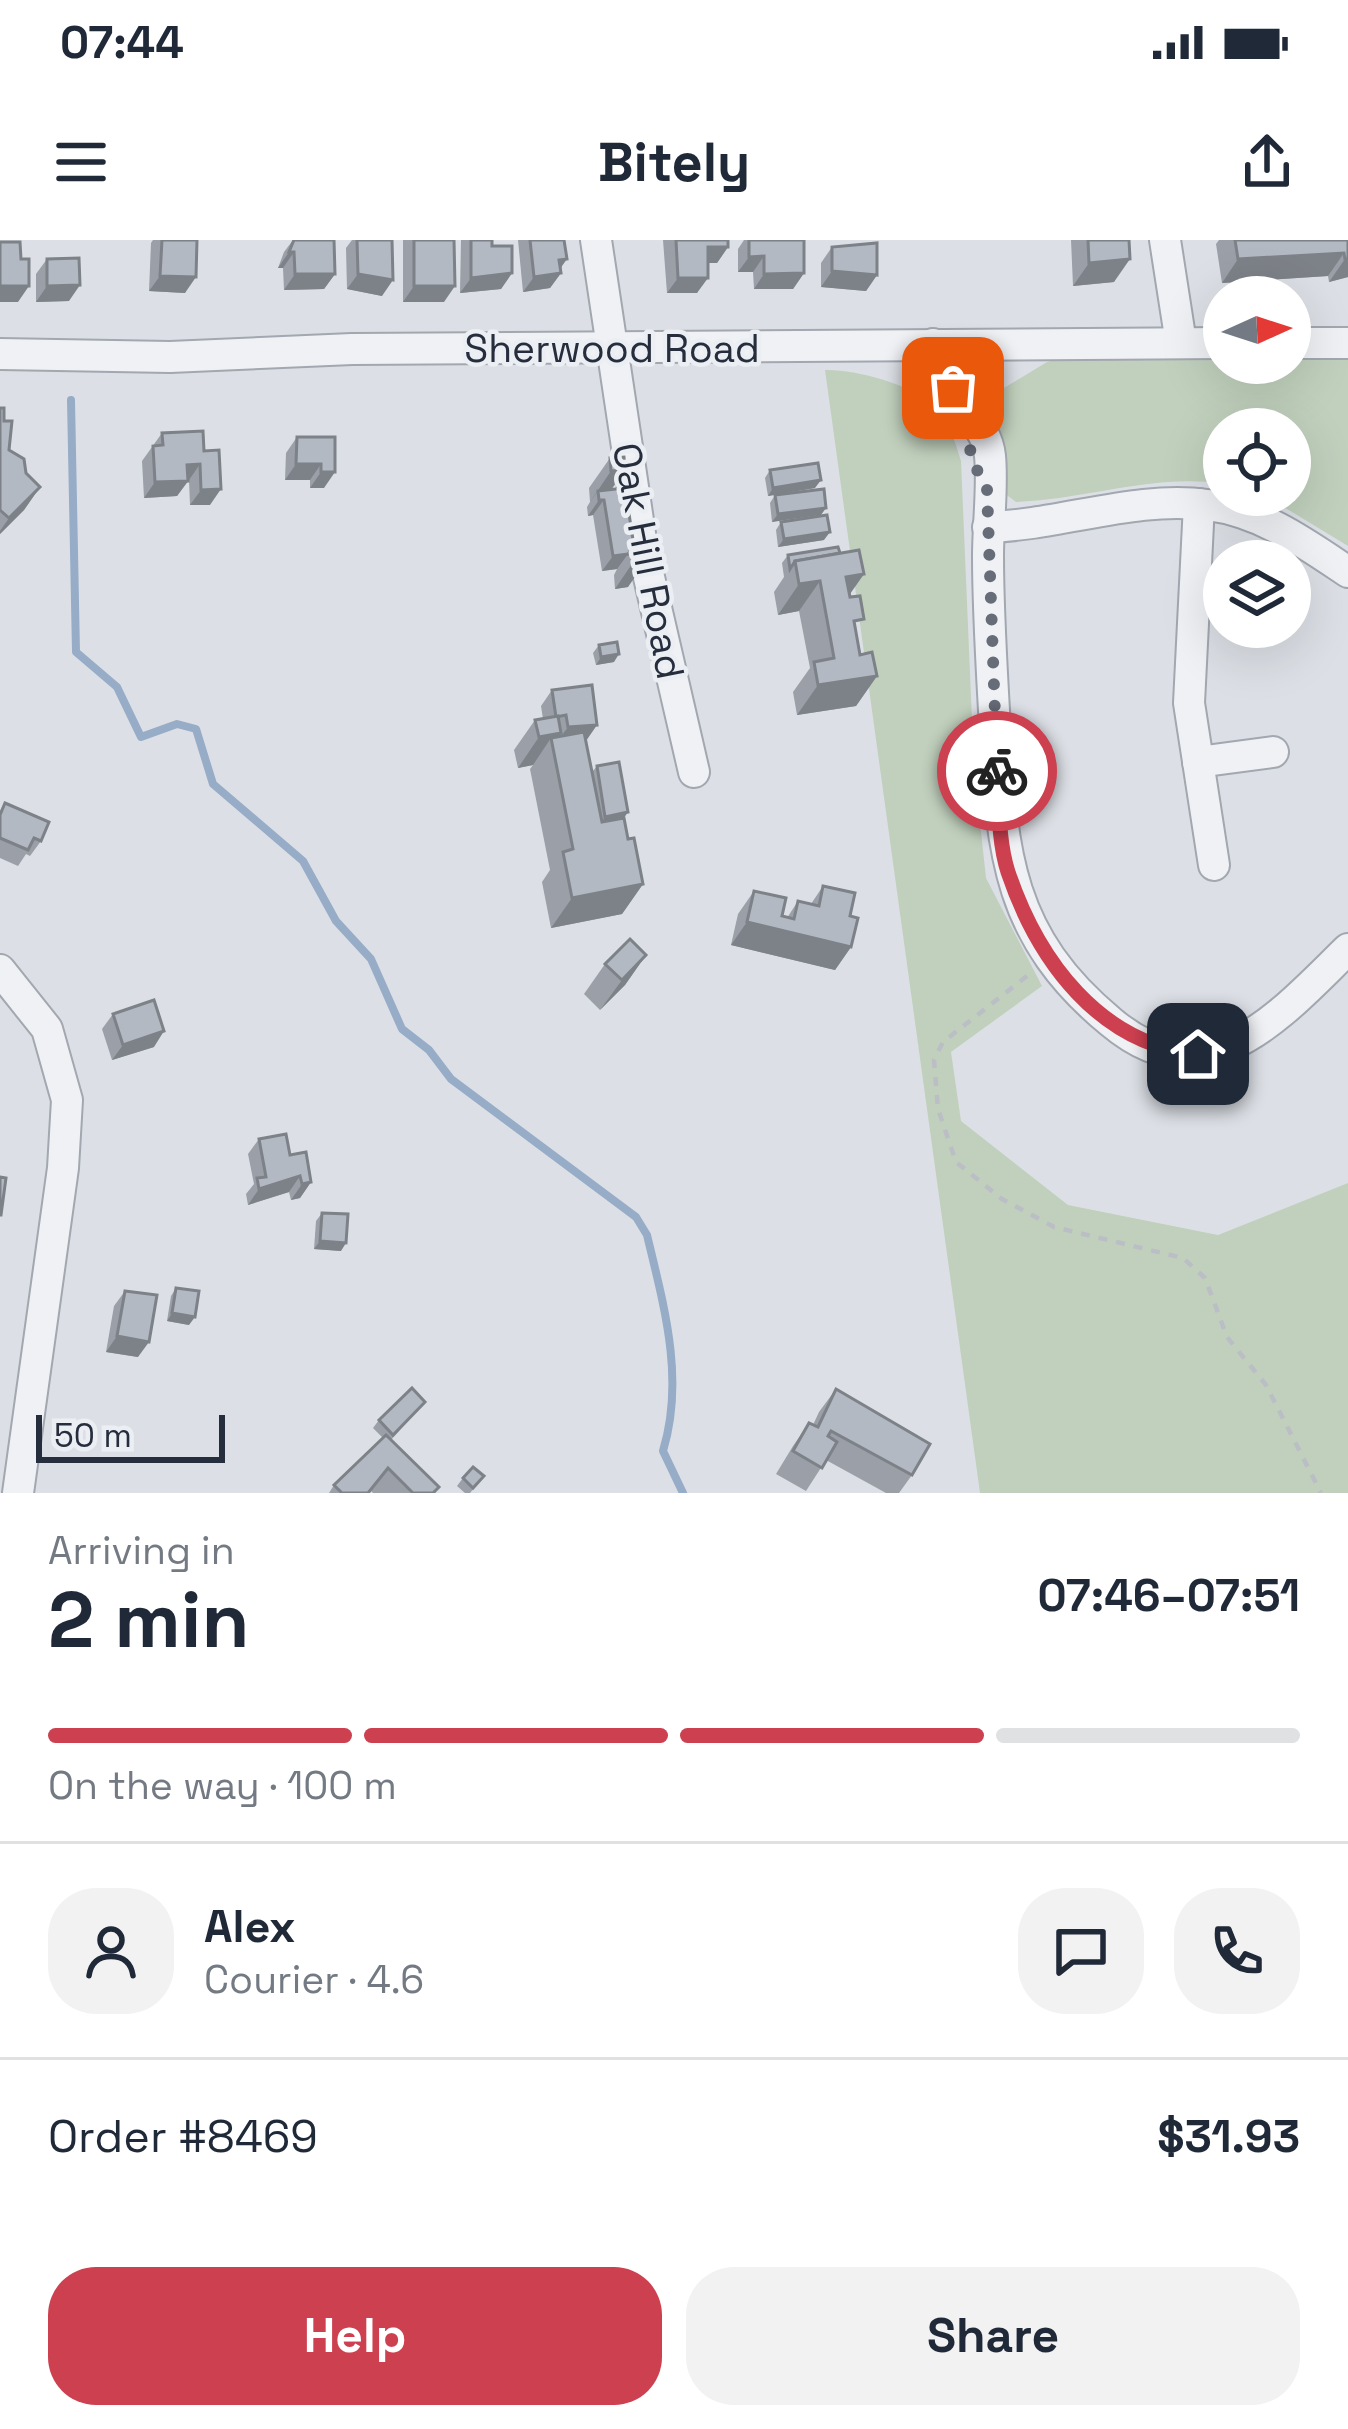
<!DOCTYPE html>
<meta charset="utf-8">
<style>
:root{--surface:#fff;--page:#f2f2f3;--text:#1f2937;--muted:#747a83;--line:#e0e1e3;--accent:#cd4050}
body{margin:0;font-family:"Space Grotesk",sans-serif;background:var(--page);color:var(--text);height:100vh;display:flex;flex-direction:column;font-size:45px;white-space:nowrap}
*{box-sizing:border-box;margin:0}
p{font-size:39px;color:var(--muted)}
.icon{flex:none;width:66px;height:66px;fill:none;stroke:currentColor;stroke-width:2;stroke-linecap:round;stroke-linejoin:round}
.map{position:relative;height:1253px;overflow:hidden}
.panel{display:flex;flex-direction:column;background:var(--surface);flex:1}
.panel>*{flex:none}
.needle{width:78px;rotate:87deg}
.controls{position:absolute;left:1203px;top:36px;display:grid;gap:24px}
.controls a{display:grid;place-items:center;width:108px;height:108px;border-radius:50%;background:var(--surface);box-shadow:0 12px 48px #0002;font-size:60px}
.scale{position:absolute;left:36px;bottom:30px;width:189px;box-sizing:border-box;padding-left:12px;border:6px solid #262d3c;border-top:0;font-size:33px;line-height:42px;white-space:nowrap;color:#262d3c;-webkit-text-stroke:9px #ebeff4;paint-order:stroke}
.pin{position:absolute;display:grid;place-items:center;width:102px;height:102px;color:#fff;margin:-51px;border-radius:24px;box-shadow:0 6px 18px #0006}
.courier{position:absolute;display:grid;place-items:center;width:120px;height:120px;margin:-60px;border:9px solid #cd4050;border-radius:50%;background:#fff;color:#222;box-shadow:0 3px 15px #0007}
.headline em{font-style:normal;font-weight:600}
.headline div{display:flex;flex-direction:column-reverse}
.headline{display:flex;align-items:center;justify-content:space-between;height:204px;padding:0 48px}
h1{font-size:78px;font-weight:600;line-height:90px}
.bar{display:grid;grid-template-columns:repeat(4,1fr);gap:18px 12px;align-content:center;height:144px;padding:0 48px}
.bar i{height:15px;border-radius:9px;background:var(--line)}
.bar .current{background:var(--accent)}
.bar p{grid-column:span 4}
.line{display:flex;align-items:center;gap:30px;padding:0 48px;border-top:3px solid var(--line)}
.line div{flex:1}
.round{display:grid;place-items:center;flex:none;width:126px;height:126px;border-radius:48px;background:var(--page)}
.cta{display:flex;gap:24px;margin-top:auto;padding:24px 48px}
.cta a{flex:1;height:138px;border-radius:48px;background:var(--accent);color:#fff;font-size:48px;font-weight:600;line-height:138px;text-align:center}
.cta a+a{background:var(--page);color:var(--text)}
.status{display:flex;justify-content:space-between;align-items:center;height:84px;padding:0 60px;background:var(--surface);direction:ltr}
.status svg{height:33px;fill:currentColor}
header{display:flex;justify-content:space-between;align-items:center;height:156px;padding:0 48px;background:var(--surface);font-size:54px;font-weight:600}
.map>svg:first-child{display:block}
.green{fill:#c1d0bd}
.lines{fill:none;stroke-linecap:round;stroke-linejoin:round}
.stream{stroke:#97acc7;stroke-width:8}
.minor-casing{stroke:#a2a7b0;stroke-width:34}
.path{stroke:#bbbec5;stroke-width:4.5;stroke-dasharray:9 9;stroke-linecap:butt}
.minor{stroke:#eff1f5;stroke-width:30}
.wall{fill:#9a9fa8}
.shaded-wall{fill:#7d8288}
.building{fill:#b3b9c3;stroke:#7d8288;stroke-width:3}
.done{stroke:#666c78;stroke-width:12;stroke-dasharray:0 21.6}
.route{stroke:#cd4050;stroke-width:15}
.labels{text-anchor:middle;stroke-width:9;stroke-linejoin:round;paint-order:stroke}
.street-label{font-size:39px;fill:#262d3c;stroke:#ebeff4}
</style>
<div class="status"><b>07:44</b><svg viewBox="0 0 49 12"><path d="M0 12V9h3v3zM5 12V6h3v6zM10 12V3h3v9zM15 12V0h3v12zM26 1h20v11H26zM47 4h2v5h-2z"/></svg></div>
<header><svg class="icon" aria-label="menu" viewBox="0 0 24 24"><path d="M4 6h16M4 12h16M4 18h16"/></svg>Bitely<svg class="icon" aria-label="share" viewBox="0 0 24 24"><path d="M12 15V3M7 8l5-5 5 5M5 13v7h14v-7"/></svg></header>
<div class="map">
<svg width="1348" height="1253" viewBox="0 0 1348 1253">
<rect width="100%" height="100%" fill="#dce0e6"/>
<g class="green">
<path d="M1224,113V123H1290V114L1348,115V306L1264,255H1290V189H1224V244C1156,233 1085,260 1016,262L1004,253L998,208L969,146L975,139L989,157L1047,122L1070,116Z"/>
<path d="M825,130C854,129 909,144 931,163C948,176 955,202 961,221L974,527L986,638L1042,746L951,812L961,881L1068,965L1218,995L1348,943V1253H980Z"/>
</g>
<g class="lines">
<path class="stream" d="M71,160L76,412L117,447L141,497L177,484L196,489L213,544L303,621L336,681L371,719L402,789L429,810L451,839L636,977L647,995C664,1066 685,1139 663,1211L683,1253"/>
<g class="minor-casing">
<g id="minor">
<path d="M596,0L642,307L694,532"/>
<path d="M1165,0L1181,103"/>
<path d="M1290,103H1348"/>
<path d="M933,104C941,123 948,145 960,162C972,181 987,190 990,216C993,247 988,284 988,316C988,374 992,432 995,489C1002,614 1008,697 1111,782C1207,863 1281,774 1348,709"/>
<path d="M0,114L170,117L352,109L1224,103"/>
<path d="M1199,264L1189,463L1214,625"/>
<path d="M988,287C1061,285 1136,255 1208,265C1262,272 1305,303 1348,332"/>
<path d="M1198,522L1273,512"/>
<path d="M0,730L47,789L67,860L63,928L18,1253"/>
</g>
</g>
<path class="path" d="M1027,736L943,802L934,820L938,869L956,922L1002,959L1054,987L1183,1018L1205,1038L1227,1097L1266,1145L1321,1253"/>
<use href="#minor" class="minor"/>
</g>
<g class="wall">
<path d="M153,0H197L185,53L149,51L151,3Z"/>
<path d="M293,0H334L335,34L324,49L284,50L283,28H278L284,12Z"/>
<path d="M352,0H392L382,56L347,49L346,8Z"/>
<path d="M403,0H454L444,62H403Z"/>
<path d="M461,0H492V6L512,33L501,49L460,53Z"/>
<path d="M518,0H564L561,33L550,48L523,52Z"/>
<path d="M663,0H728V7L717,23H708L697,53H667Z"/>
<path d="M744,0H804V33L793,49H754L753,32H738V9Z"/>
<path d="M1071,0H1129L1114,42L1073,46Z"/>
<path d="M1219,0H1348V37L1329,42L1328,36L1222,43L1216,4Z"/>
<path d="M832,7L877,35L866,51L821,47V23Z"/>
<path d="M47,19L69,61L36,62V34Z"/>
<path d="M0,168L9,210L26,233L40,247L24,270L0,294Z"/>
<path d="M162,193L204,211L210,265H190L189,240L177,256L144,258L142,221Z"/>
<path d="M297,197H335L324,248H310V240H285L286,213Z"/>
<path d="M610,218L625,230L611,250L634,306L647,303L628,347L615,349L614,335L617,329L602,331L593,275L588,276L587,267L590,262L589,248Z"/>
<path d="M770,230L815,248L768,256L765,238Z"/>
<path d="M775,255L826,268L772,282L770,263Z"/>
<path d="M781,282L824,300L778,307L776,290Z"/>
<path d="M840,313L864,334L849,354L860,415L877,436L856,466L797,475L793,452L810,428L799,371L778,375L774,352L784,337L782,323L788,315Z"/>
<path d="M599,405L614,422L596,425L593,413Z"/>
<path d="M552,450L586,501L592,532L597,526L624,579L628,599L643,644L622,674L551,688L542,642L550,630L530,529L533,525L518,528L514,510L535,480L543,479L541,466Z"/>
<path d="M5,563L41,601L30,616L26,614L18,626L0,618V571Z"/>
<path d="M823,646L850,676L851,707L835,730L731,705L738,674L754,651L782,676L787,678L798,661L811,664Z"/>
<path d="M646,715L625,745L600,770L584,754L605,724Z"/>
<path d="M113,774L154,807L112,820L102,789Z"/>
<path d="M259,899L290,915L311,942L300,958L291,960L289,952L248,965L246,954L254,944L248,914Z"/>
<path d="M322,973L341,1011L314,1009L316,981Z"/>
<path d="M176,1048L189,1085L167,1081L171,1056Z"/>
<path d="M125,1051L138,1117L106,1112L114,1066Z"/>
<path d="M836,1149L912,1235L899,1253H886L826,1220L806,1251L776,1234L793,1206L809,1183L813,1185L819,1172Z"/>
<path d="M425,1162L391,1200L439,1247L435,1253H373L371,1251L370,1253H329L334,1245L383,1198L373,1188L379,1180Z"/>
<path d="M484,1236L470,1253H465L457,1246L463,1238Z"/>
</g>
<g class="shaded-wall">
<path d="M708,7H728L717,23H697Z"/>
<path d="M289,12H294L283,28H278Z"/>
<path d="M1344,13L1328,36L1222,43L1238,19Z"/>
<path d="M764,16L753,32H738L749,17Z"/>
<path d="M1348,18V37L1329,42L1345,19Z"/>
<path d="M567,19L557,33H561L550,48L523,52L534,37L559,20Z"/>
<path d="M1130,19L1114,42L1073,46L1089,23Z"/>
<path d="M832,31L877,35L866,51L821,47Z"/>
<path d="M512,33L501,49L460,53L471,38Z"/>
<path d="M804,33L793,49H754L764,34Z"/>
<path d="M295,34H335L324,49L284,50Z"/>
<path d="M358,34L393,40L382,56L347,49Z"/>
<path d="M160,36L196,37L185,53L149,51Z"/>
<path d="M678,38H708L697,53H667Z"/>
<path d="M80,45L69,61L36,62L47,46Z"/>
<path d="M0,46H29L18,62H0Z"/>
<path d="M414,46H455L444,62H403Z"/>
<path d="M200,224L189,240L187,225Z"/>
<path d="M296,224H321L310,240H285Z"/>
<path d="M625,230L593,275L588,276L599,260L598,251L590,262L611,231Z"/>
<path d="M321,232H335L324,248H310Z"/>
<path d="M821,240L815,248L768,256L773,248Z"/>
<path d="M188,241L177,256L144,258L155,242Z"/>
<path d="M40,247L24,270L0,294V291L9,278Z"/>
<path d="M221,249L210,265H190L201,250Z"/>
<path d="M826,268L821,275L772,282L778,274Z"/>
<path d="M830,292L824,300L778,307L784,299Z"/>
<path d="M628,314L617,329L602,331L613,316Z"/>
<path d="M649,317L628,347L615,349L636,318Z"/>
<path d="M864,334L843,364L846,337Z"/>
<path d="M820,341L799,371L778,375L799,344Z"/>
<path d="M619,414L614,422L596,425L601,417Z"/>
<path d="M877,436L856,466L797,475L818,445Z"/>
<path d="M597,485L586,501L557,502L568,487Z"/>
<path d="M561,493L553,505L551,498L533,525L518,528L539,497Z"/>
<path d="M628,572L607,603L584,607L605,577Z"/>
<path d="M643,644L622,674L551,688L572,658Z"/>
<path d="M747,682L851,707L835,730L731,705Z"/>
<path d="M646,715L625,745L600,770L622,740Z"/>
<path d="M164,791L154,807L112,820L123,805Z"/>
<path d="M300,936L289,952L248,965L259,949Z"/>
<path d="M311,942L300,958L291,960L302,944Z"/>
<path d="M320,1001L346,1003L341,1011L314,1009Z"/>
<path d="M172,1073L195,1077L189,1085L167,1081Z"/>
<path d="M117,1096L149,1102L138,1117L106,1112Z"/>
</g>
<g class="building">
<path d="M162,0H197L196,37L160,36Z"/>
<path d="M294,0H334L335,34H295L294,12H289Z"/>
<path d="M357,0H392L393,40L358,34Z"/>
<path d="M414,0H454L455,46H414Z"/>
<path d="M471,0H492V6H512V33L471,38Z"/>
<path d="M530,0H564L567,19L559,20L561,33L534,37Z"/>
<path d="M676,0H728V7H708V38H678Z"/>
<path d="M749,0H804V33L764,34V16L749,17Z"/>
<path d="M1088,0H1129L1130,19L1089,23Z"/>
<path d="M1235,0H1348V18L1345,19L1344,13L1238,19Z"/>
<path d="M0,2H20L21,19H29V46H0Z"/>
<path d="M877,3V35L832,31V7Z"/>
<path d="M79,18L80,45L47,46V19Z"/>
<path d="M0,168H4V181H12L9,210L24,219L26,233L40,247L9,278L0,270Z"/>
<path d="M203,191L204,211L219,210L221,249L201,250L200,224L187,225L188,241L155,242L153,206L163,205L162,193Z"/>
<path d="M297,197H335V232H321V224H296Z"/>
<path d="M624,217L625,230L611,231L610,218Z"/>
<path d="M818,223L821,240L773,248L770,230Z"/>
<path d="M625,248L634,306L628,314L613,316L604,260H599L598,251Z"/>
<path d="M824,249L826,268L778,274L775,255Z"/>
<path d="M827,275L830,292L784,299L781,282Z"/>
<path d="M647,303L649,317L636,318L635,304Z"/>
<path d="M838,307L840,313L795,321L790,329L788,315Z"/>
<path d="M859,310L864,334L846,337L850,357L860,356L864,379L854,381L860,415L872,412L877,436L818,445L814,422L834,418L820,341L799,344L795,321Z"/>
<path d="M617,402L619,414L601,417L599,405Z"/>
<path d="M592,445L597,485L568,487L566,475L556,477L552,450Z"/>
<path d="M558,476L561,493L539,497L535,480Z"/>
<path d="M584,492L602,582L624,578L628,599L634,598L643,644L572,658L563,612L573,609L551,498Z"/>
<path d="M619,522L628,572L605,577L597,526Z"/>
<path d="M5,563L49,582L41,601L34,598L28,610L0,598V575Z"/>
<path d="M823,646L855,653L850,676L858,678L851,707L747,682L754,651L786,658L782,676L794,679L798,661L819,666Z"/>
<path d="M630,699L646,715L622,740L605,724Z"/>
<path d="M154,760L164,791L123,805L113,774Z"/>
<path d="M286,894L290,915L306,912L311,942L302,944L300,936L259,949L257,938L266,937L259,899Z"/>
<path d="M0,937L6,938L1,975H0Z"/>
<path d="M322,973L348,974L346,1003L320,1001Z"/>
<path d="M176,1048L199,1051L195,1077L172,1073Z"/>
<path d="M125,1051L157,1055L149,1102L117,1096Z"/>
<path d="M412,1148L425,1162L393,1195L379,1180Z"/>
<path d="M836,1149L930,1204L912,1235L831,1191L828,1196L837,1202L822,1228L793,1211L809,1183L818,1187Z"/>
<path d="M386,1195L439,1247L433,1253H413L388,1228L368,1253H342L334,1245Z"/>
<path d="M473,1227L484,1236L473,1248L463,1238Z"/>
</g>
<g class="lines">
<path class="done" d="M953,148C970,182 962,208 987,249L997,531"/>
<path class="route" d="M997,531C999,563 998,601 1008,632C1038,721 1100,805 1198,814"/>
</g>
<g class="labels">
<g class="street-label">
<text x="612" y="122">Sherwood Road</text>
<text transform="translate(649 321) rotate(79)" y="14">Oak Hill Road</text>
</g>
</g>
</svg>
<div class="controls">
<a><svg class="needle" viewBox="-14 -14 28 28"><path d="M0-13l5 13h-10z" fill="#e53935"/><path d="M0 13l5-13h-10z" fill="#747a83"/></svg></a>
<a><svg class="icon" aria-label="locate" viewBox="0 0 24 24"><circle cx="12" cy="12" r="6"/><path d="M12 2v4M12 18v4M2 12h4M18 12h4"/></svg></a>
<a><svg class="icon" aria-label="layers" viewBox="0 0 24 24"><path d="M12 4l9 5-9 5-9-5zM3 14l9 5 9-5"/></svg></a>
</div>
<div class="scale">50 m</div>
<div class="pin" style="left:953px;top:148px;background:#ea580c"><svg class="icon" aria-label="bag" viewBox="0 0 24 24"><path d="M5 8h14l-1 12H6zM9 8a3 3 0 0 1 6 0"/></svg></div>
<div class="pin" style="left:1198px;top:814px;background:#1f2937"><svg class="icon" aria-label="home" viewBox="0 0 24 24"><path d="M3 11l9-7 9 7M6 9v11h12V9"/></svg></div>
<div class="courier" style="left:997px;top:531px"><svg class="icon" aria-label="bike" viewBox="0 0 24 24"><circle cx="6" cy="16" r="4"/><circle cx="18" cy="16" r="4"/><path d="M6 16l4-8h5l3 8M10 8l3 8H6M13 5h3"/></svg></div>
</div>
<section class="panel">
<div class="headline"><div><h1>2 min</h1><p>Arriving in</p></div><em>07:46–07:51</em></div>
<div class="bar"><i class="current"></i><i class="current"></i><i class="current"></i><i></i><p>On the way · 100 m</p></div>
<div class="line" style="height:216px"><a class="round"><svg class="icon" aria-label="person" viewBox="0 0 24 24"><circle cx="12" cy="8" r="4"/><path d="M4 21q1-7 8-7t8 7"/></svg></a><div><b>Alex</b><p>Courier · 4.6</p></div><a class="round"><svg class="icon" aria-label="chat" viewBox="0 0 24 24"><path d="M4 5h16v11H9l-5 4z"/></svg></a><a class="round"><svg class="icon" aria-label="phone" viewBox="0 0 24 24"><path d="M5 4h4l2 5-3 2q2 4 5 5l2-3 5 2v4C11 20 4 13 5 4z"/></svg></a></div>
<div class="line" style="height:156px"><div>Order #8469</div><b>$31.93</b></div>
<div class="cta"><a>Help</a><a>Share</a></div>
</section>
